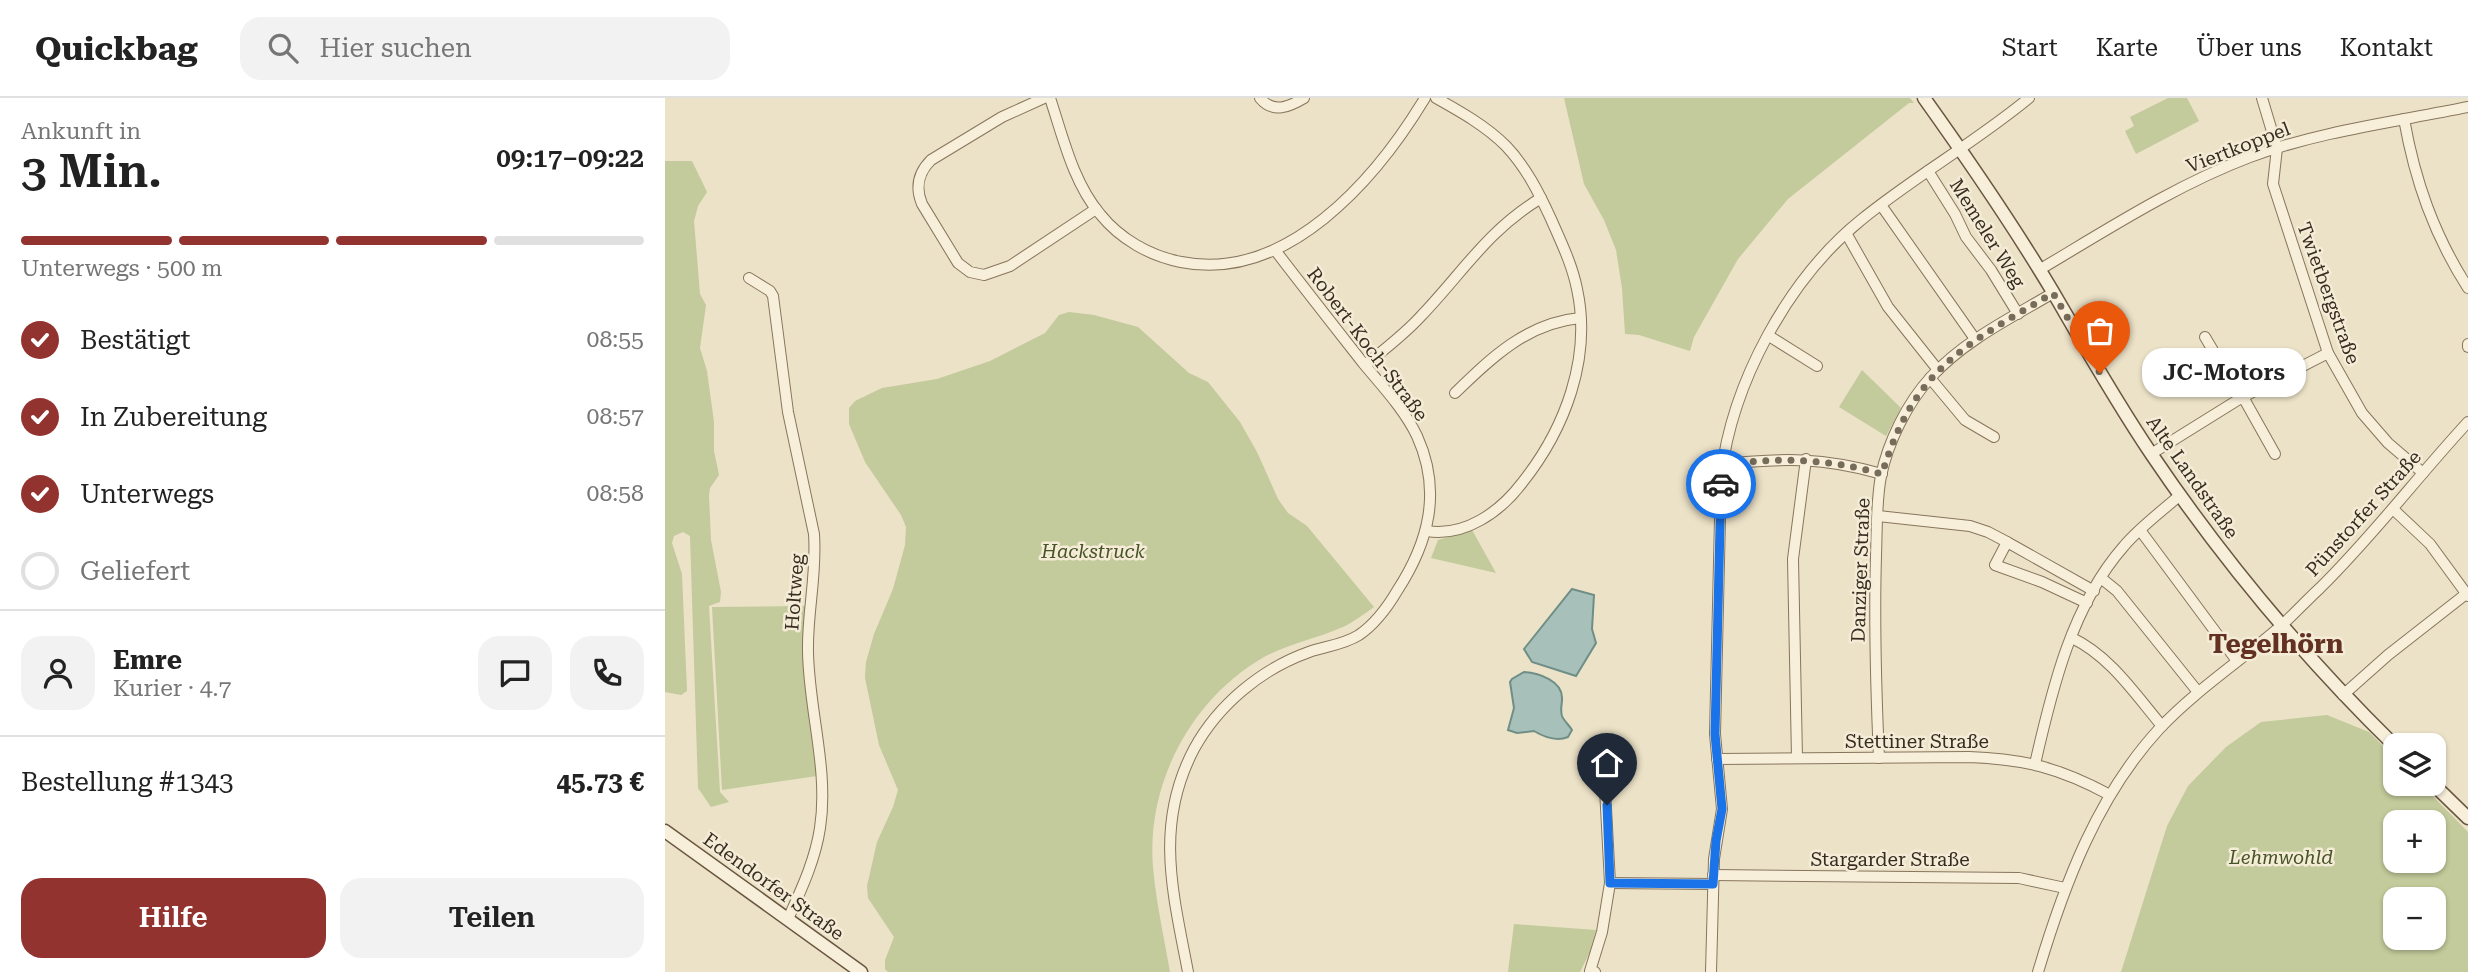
<!DOCTYPE html>
<html lang="de">
<meta charset="utf-8">
<style>
:root{--surface:#fff;--page:#f2f2f2;--text:#222;--muted:#767676;--line:#e0e0e0;--accent:#933330}
body{margin:0;font-family:"Roboto Serif",serif;background:var(--page);color:var(--text);height:100vh;display:flex;flex-direction:column;font-size:26px;white-space:nowrap}
*{box-sizing:border-box;margin:0}
p{font-size:23px;color:var(--muted)}
.icon{flex:none;width:38px;height:38px;fill:none;stroke:currentColor;stroke-width:2;stroke-linecap:round;stroke-linejoin:round}
.map{position:relative;flex:1;overflow:hidden}
.drawer{display:flex;flex-direction:column;background:var(--surface);width:665px}
.drawer>*{flex:none}
.buttons{position:absolute;left:1718px;top:635px;display:grid;gap:14px}
.buttons a{display:grid;place-items:center;width:63px;height:63px;border-radius:14px;background:var(--surface);box-shadow:0 2px 5px #0004;font-size:35px}
.pin{position:absolute;display:grid;place-items:center;width:60px;height:60px;color:#fff;margin:-72px -30px;border-radius:50% 50% 50% 0;rotate:-45deg;box-shadow:0 0 7px #0007}
.pin .icon{rotate:45deg}
.courier{position:absolute;display:grid;place-items:center;width:70px;height:70px;margin:-35px;border:5px solid #1a73e8;border-radius:50%;background:#fff;color:#222;box-shadow:0 2px 9px #0007}
.bubble{position:absolute;height:49px;border-radius:21px;background:var(--surface);box-shadow:0 2px 5px #0004;font-size:23px;font-weight:600;line-height:49px;text-align:center}
.summary em{font-style:normal;font-weight:600}
.summary div{display:flex;flex-direction:column-reverse}
.summary{display:flex;align-items:center;justify-content:space-between;height:119px;padding:0 21px}
h1{font-size:46px;font-weight:600;line-height:52px}
.bar{display:grid;grid-template-columns:repeat(4,1fr);gap:10px 7px;align-content:center;height:84px;padding:0 21px}
.bar i{height:9px;border-radius:5px;background:var(--line)}
.bar .on{background:var(--accent)}
.bar p{grid-column:span 4}
.line{display:flex;align-items:center;gap:18px;padding:0 21px;border-top:2px solid var(--line)}
.line div{flex:1}
.round{display:grid;place-items:center;flex:none;width:74px;height:74px;border-radius:21px;background:var(--page)}
ol{padding:0 21px;list-style:none}
li{display:flex;align-items:center;gap:21px;height:77px}
li p{margin-inline-start:auto}
li .icon{padding:7px;border-radius:50%;background:var(--accent);color:#fff;stroke-width:4}
li:last-child{color:var(--muted)}
li i{width:38px;height:38px;border:4px solid var(--line);border-radius:50%}
.primary-button{display:flex;gap:14px;margin-top:auto;padding:14px 21px}
.primary-button a{flex:1;height:80px;border-radius:21px;background:var(--accent);color:#fff;font-size:28px;font-weight:600;line-height:80px;text-align:center}
.primary-button a+a{background:var(--page);color:var(--text)}
header{display:flex;align-items:center;gap:42px;box-sizing:border-box;height:98px;padding:0 35px;background:var(--surface);border-bottom:2px solid var(--line)}
header strong{font-size:33px}
nav{display:flex;gap:38px;margin-inline-start:auto;font-size:24px}
.search{width:490px;height:63px;background:var(--page);display:flex;align-items:center;gap:18px;box-sizing:border-box;padding:0 24px;border-radius:21px;color:var(--muted);font-size:26px}
main{display:flex;flex:1;min-height:0}
.map>svg:first-child{display:block}
.green{fill:#c3ca9b;fill-rule:evenodd}
.water{fill:#a8c0ba;stroke:#6f8e87;stroke-width:2}
.lines{fill:none;stroke-linecap:round;stroke-linejoin:round}
.street-casing{stroke:#87755d;stroke-width:12}
.secondary-casing{stroke:#695640;stroke-width:15}
.street{stroke:#f7efda;stroke-width:10}
.secondary{stroke:#f7efda;stroke-width:12}
.done{stroke:#776c5a;stroke-width:7;stroke-dasharray:0 12.6}
.route{stroke:#1a73e8;stroke-width:9}
.labels{text-anchor:middle;stroke-width:5;stroke-linejoin:round;paint-order:stroke}
.street-label{font-size:19px;fill:#382c20;stroke:#f4ecd6}
.park-label{font-size:19px;font-style:italic;fill:#475328;stroke:#f4ecd6}
.district-label{font-size:26px;font-weight:bold;fill:#623122;stroke:#f4ecd6}
</style>
<header>
<strong>Quickbag</strong>
<div class="search"><svg class="icon" aria-label="search" viewBox="0 0 24 24"><circle cx="10" cy="10" r="6"/><path d="M15 15l6 6"/></svg>Hier suchen</div>
<nav><a>Start</a><a>Karte</a><a>Über uns</a><a>Kontakt</a></nav>
</header>
<main>
<section class="drawer">
<div class="summary"><div><h1>3 Min.</h1><p>Ankunft in</p></div><em>09:17–09:22</em></div>
<div class="bar"><i class="on"></i><i class="on"></i><i class="on"></i><i></i><p>Unterwegs · 500 m</p></div>
<ol>
<li><svg class="icon" aria-label="check" viewBox="0 0 24 24"><path d="M5 12l5 5 9-10"/></svg>Bestätigt<p>08:55</p></li>
<li><svg class="icon" aria-label="check" viewBox="0 0 24 24"><path d="M5 12l5 5 9-10"/></svg>In Zubereitung<p>08:57</p></li>
<li><svg class="icon" aria-label="check" viewBox="0 0 24 24"><path d="M5 12l5 5 9-10"/></svg>Unterwegs<p>08:58</p></li>
<li><i></i>Geliefert</li>
</ol>
<div class="line" style="height:126px"><a class="round"><svg class="icon" aria-label="person" viewBox="0 0 24 24"><circle cx="12" cy="8" r="4"/><path d="M4 21q1-7 8-7t8 7"/></svg></a><div><b>Emre</b><p>Kurier · 4.7</p></div><a class="round"><svg class="icon" aria-label="chat" viewBox="0 0 24 24"><path d="M4 5h16v11H9l-5 4z"/></svg></a><a class="round"><svg class="icon" aria-label="phone" viewBox="0 0 24 24"><path d="M5 4h4l2 5-3 2q2 4 5 5l2-3 5 2v4C11 20 4 13 5 4z"/></svg></a></div>
<div class="line" style="height:91px"><div>Bestellung #1343</div><b>45.73 €</b></div>
<div class="primary-button"><a>Hilfe</a><a>Teilen</a></div>
</section>
<div class="map">
<svg width="1803" height="874" viewBox="0 0 1803 874">
<rect width="100%" height="100%" fill="#ece2c7"/>
<g class="green">
<path d="M899,0H1245L1249,5H1244L1123,101L1073,161L1029,239L1025,253L974,237L960,236L957,190L951,152L939,122L919,86Z"/>
<path d="M1503,0H1522L1534,23L1471,56L1460,33L1469,28L1465,19Z"/>
<path d="M0,63H27L42,94L33,108L29,123L35,196L41,207L35,250L42,273L49,324V353L54,377L45,390L44,398L46,442L56,494L55,504L44,508L55,694L64,704L46,709L33,690L25,438L18,434L9,438L7,445L17,476L22,593L16,597L0,594Z"/>
<path d="M404,214L429,217L473,229L524,275L543,284L575,324L592,354L613,401L623,415L642,428L709,509C699,516 689,524 678,529C651,541 625,545 599,559C526,601 481,686 488,769C491,804 499,839 505,874H223L220,871V862L229,839L203,800L202,788L212,744L228,709L233,692L214,647L200,580L201,564L209,536L228,491L240,447L241,429L236,417L200,364L184,326V310L190,303L217,290L272,281L325,263L380,235L394,217Z"/>
<path d="M1197,272L1236,310L1221,338L1174,309Z"/>
<path d="M807,432L831,475L766,460L773,442Z"/>
<path d="M141,508L137,550L152,678L57,692L47,509Z"/>
<path d="M1662,617L1704,634L1731,661V686H1756L1803,734V874H1456L1502,728L1523,688L1561,649L1596,624ZM1731,724H1769V763H1731ZM1731,802H1769V840H1731Z"/>
<path d="M849,826L931,832L925,854L915,874H843Z"/>
</g>
<g class="water">
<path d="M907,491L929,497L927,531L931,545L911,578L867,564L859,551Z"/>
<path d="M859,574C874,575 898,583 897,601C897,607 895,612 897,618C899,623 904,627 907,632L903,639C891,644 879,639 869,633L852,635L843,632L849,610L845,584L847,581Z"/>
</g>
<g class="lines">
<g class="street-casing">
<g id="street">
<path d="M379,0L337,19L266,62C253,75 250,89 257,106L293,165L305,174L319,177L345,168L431,111"/>
<path d="M385,0C398,39 408,84 435,116C455,141 485,158 516,164C622,185 711,81 760,0"/>
<path d="M595,0C608,16 624,9 639,0"/>
<path d="M1597,0L1612,50L1608,86L1663,255L1697,315L1723,345L1758,375"/>
<path d="M1739,21C1750,83 1769,137 1803,190"/>
<path d="M1263,73L1290,116L1301,139L1326,172L1353,216"/>
<path d="M1216,107L1310,241"/>
<path d="M1181,135L1223,209L1273,272"/>
<path d="M1374,172C1443,131 1511,87 1585,59C1655,33 1730,24 1803,9"/>
<path d="M84,180L105,193L108,198L123,314L149,436C152,478 142,514 143,554C144,613 164,672 155,730C150,763 136,792 123,821"/>
<path d="M1104,238L1152,268"/>
<path d="M1540,239L1576,300"/>
<path d="M1803,246V249"/>
<path d="M700,267C720,251 740,236 757,217C798,174 823,132 876,100"/>
<path d="M1265,280L1300,322L1329,339"/>
<path d="M790,295C826,260 862,225 915,220"/>
<path d="M1578,299L1610,356"/>
<path d="M1486,356L1576,300L1663,255"/>
<path d="M1058,366C1118,360 1158,359 1217,376"/>
<path d="M1728,411L1765,446L1803,498"/>
<path d="M1213,418L1305,428L1323,434L1342,444"/>
<path d="M1475,432L1572,563"/>
<path d="M762,433C800,439 835,414 857,385C900,331 927,260 912,191C907,166 896,144 886,121C874,95 861,69 841,48C821,28 796,14 771,0"/>
<path d="M1436,480L1452,493L1533,594"/>
<path d="M1422,505L1377,484L1330,467L1342,444L1429,493"/>
<path d="M1407,540C1445,558 1470,596 1497,628"/>
<path d="M1678,597L1723,557L1801,496"/>
<path d="M1132,660L1128,461L1141,361"/>
<path d="M1214,660C1211,593 1209,526 1211,458C1212,432 1211,404 1216,378C1223,344 1242,305 1266,279C1300,242 1346,220 1388,195"/>
<path d="M1052,661L1304,659C1360,661 1395,670 1445,697"/>
<path d="M1370,666C1387,591 1407,507 1459,448C1475,429 1496,414 1515,397"/>
<path d="M1048,777L1354,780L1400,790"/>
<path d="M945,785L1048,786"/>
<path d="M523,874C508,795 489,727 529,651C553,607 596,571 644,554C661,548 678,547 694,537C710,526 722,510 732,493C764,444 777,393 752,338C739,311 717,288 698,265C669,228 639,190 610,152"/>
<path d="M930,874L925,873L937,834L945,785L940,691"/>
<path d="M1046,874L1049,761L1057,711L1050,636L1056,378C1067,285 1123,181 1196,122C1250,78 1311,44 1364,0"/>
<path d="M1373,874C1399,787 1432,698 1495,630C1532,591 1577,562 1617,527C1630,515 1642,502 1655,490C1708,438 1753,378 1803,324"/>
</g>
</g>
<g class="secondary-casing">
<g id="secondary">
<path d="M1259,0C1304,63 1348,127 1388,194C1420,249 1451,304 1487,357C1558,462 1640,560 1731,649"/>
<path d="M1768,686L1803,720"/>
<path d="M0,733L196,874"/>
</g>
</g>
<use href="#street" class="street"/>
<use href="#secondary" class="secondary"/>
</g>
<g class="lines">
<path class="done" d="M1056,386L1058,366C1116,360 1160,360 1217,376C1249,270 1299,248 1388,195L1435,275"/>
<path class="route" d="M942,707L945,785L1048,786L1051,743L1057,711L1050,636L1056,386"/>
</g>
<g class="labels">
<g class="street-label">
<text transform="translate(1573 49) rotate(-21)" y="7">Viertkoppel</text>
<text transform="translate(1323 135) rotate(58)" y="7">Memeler Weg</text>
<text transform="translate(1664 195) rotate(70)" y="7">Twietbergstraße</text>
<text transform="translate(703 246) rotate(53)" y="7">Robert-Koch-Straße</text>
<text transform="translate(1528 379) rotate(55)" y="7">Alte Landstraße</text>
<text transform="translate(1698 415) rotate(-48)" y="7">Pünstorfer Straße</text>
<text transform="translate(1195 472) rotate(-88)" y="7">Danziger Straße</text>
<text transform="translate(129 494) rotate(-86)" y="7">Holtweg</text>
<text x="1252" y="650">Stettiner Straße</text>
<text x="1225" y="768">Stargarder Straße</text>
<text transform="translate(109 788) rotate(36)" y="7">Edendorfer Straße</text>
</g>
<g class="park-label">
<text x="428" y="460">Hackstruck</text>
<text x="1616" y="766">Lehmwohld</text>
</g>
<g class="district-label">
<text x="1611" y="555">Tegelhörn</text>
</g>
</g>
</svg>
<div class="buttons">
<a><svg class="icon" aria-label="layers" viewBox="0 0 24 24"><path d="M12 4l9 5-9 5-9-5zM3 14l9 5 9-5"/></svg></a>
<a>+</a>
<a>−</a>
</div>
<div class="pin" style="left:1435px;top:275px;background:#ea580c"><svg class="icon" aria-label="bag" viewBox="0 0 24 24"><path d="M5 8h14l-1 12H6zM9 8a3 3 0 0 1 6 0"/></svg></div>
<div class="pin" style="left:942px;top:707px;background:#1f2937"><svg class="icon" aria-label="home" viewBox="0 0 24 24"><path d="M3 11l9-7 9 7M6 9v11h12V9"/></svg></div>
<div class="courier" style="left:1056px;top:386px"><svg class="icon" aria-label="car" viewBox="0 0 24 24"><path d="M5 17H2v-5l4-1 3-4h7l3 4 3 1v5h-3M9 17h6M6 11h13"/><circle cx="7" cy="17" r="2"/><circle cx="17" cy="17" r="2"/></svg></div>
<div class="bubble" style="left:1477px;top:250px;width:164px">JC-Motors</div>
</div>
</main>
